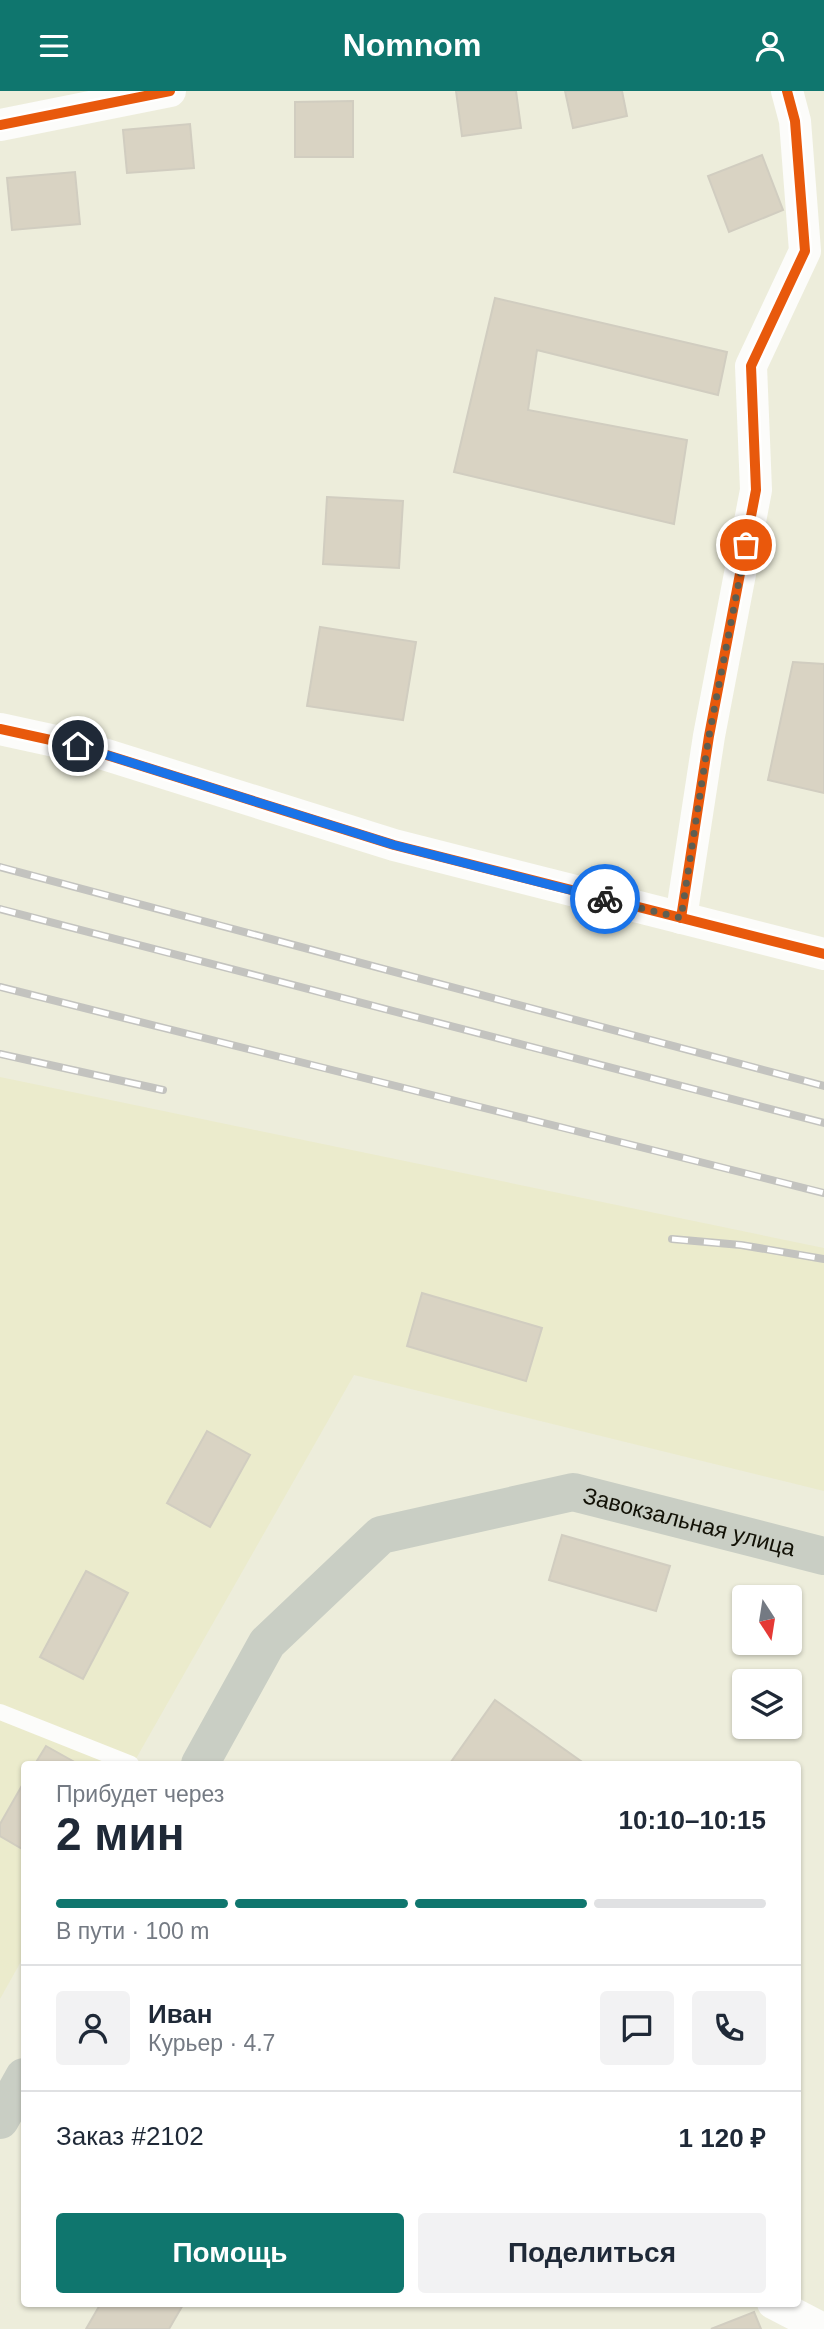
<!DOCTYPE html>
<html lang="ru">
<meta charset="utf-8">
<style>
:root{--surface:#fff;--page:#f2f2f3;--text:#1f2937;--muted:#747a83;--line:#e0e1e3;--accent:#0f766e}
body{margin:0;font-family:Helvetica,sans-serif;background:var(--page);color:var(--text);height:100vh;display:flex;flex-direction:column;font-size:26px;white-space:nowrap}
*{box-sizing:border-box;margin:0}
p{font-size:23px;color:var(--muted)}
.icon{flex:none;width:38px;height:38px;fill:none;stroke:currentColor;stroke-width:2;stroke-linecap:round;stroke-linejoin:round}
.map{position:relative;flex:1;overflow:hidden}
.panel{position:absolute;left:21px;top:1670px;width:780px;height:546px;display:flex;flex-direction:column;background:var(--surface);border-radius:7px;box-shadow:0 2px 5px #0004}
.panel>*{flex:none}
.needle{width:46px;rotate:168deg}
.controls{position:absolute;left:732px;top:1494px;display:grid;gap:14px}
.controls a{display:grid;place-items:center;width:70px;height:70px;border-radius:7px;background:var(--surface);box-shadow:0 2px 5px #0004;font-size:35px}
.pin{position:absolute;display:grid;place-items:center;width:60px;height:60px;color:#fff;margin:-30px;border:4px solid #fff;border-radius:50%;box-shadow:0 2px 7px #0007}
.courier{position:absolute;display:grid;place-items:center;width:70px;height:70px;margin:-35px;border:5px solid #1a73e8;border-radius:50%;background:#fff;color:#222;box-shadow:0 2px 9px #0007}
.summary em{font-style:normal;font-weight:600}
.summary div{display:flex;flex-direction:column-reverse}
.summary{display:flex;align-items:center;justify-content:space-between;height:119px;padding:0 35px}
h1{font-size:46px;font-weight:600;line-height:52px}
.bar{display:grid;grid-template-columns:repeat(4,1fr);gap:10px 7px;align-content:center;height:84px;padding:0 35px}
.bar i{height:9px;border-radius:5px;background:var(--line)}
.bar .active{background:var(--accent)}
.bar p{grid-column:span 4}
.line{display:flex;align-items:center;gap:18px;padding:0 35px;border-top:2px solid var(--line)}
.line div{flex:1}
.round{display:grid;place-items:center;flex:none;width:74px;height:74px;border-radius:7px;background:var(--page)}
.primary-button{display:flex;gap:14px;margin-top:auto;padding:14px 35px}
.primary-button a{flex:1;height:80px;border-radius:7px;background:var(--accent);color:#fff;font-size:28px;font-weight:600;line-height:80px;text-align:center}
.primary-button a+a{background:var(--page);color:var(--text)}
header{display:flex;justify-content:space-between;align-items:center;height:91px;padding:0 35px;background:var(--accent);color:#fff;font-size:32px;font-weight:600}
.map>svg:first-child{display:block}
.built{fill:#ebebcc}
.building{fill:#d9d3c3;stroke:#d1cdc0;stroke-width:2}
.lines{fill:none;stroke-linecap:round;stroke-linejoin:round}
.lane{stroke:#fcfcfa;stroke-width:16}
.street{stroke:#fcfcfa;stroke-width:32}
.primary{stroke:#c9cec4;stroke-width:38}
.rail-casing{stroke:#c3c3bf;stroke-width:8}
.rail{stroke:#fff;stroke-width:5;stroke-dasharray:16;stroke-linecap:butt}
.cycleway-casing{stroke:#fff;stroke-width:15}
.cycleway{stroke:#e8590c;stroke-width:10}
.done{stroke:#5f5e51;stroke-width:7;stroke-dasharray:0 12.6}
.route{stroke:#1a73e8;stroke-width:9}
.labels{text-anchor:middle;stroke-width:5;stroke-linejoin:round;paint-order:stroke}
.street-label{font-size:23px;fill:#121106;stroke:#fff}
</style>
<header><svg class="icon" aria-label="menu" viewBox="0 0 24 24"><path d="M4 6h16M4 12h16M4 18h16"/></svg>Nomnom<svg class="icon" aria-label="person" viewBox="0 0 24 24"><circle cx="12" cy="8" r="4"/><path d="M4 21q1-7 8-7t8 7"/></svg></header>
<div class="map">
<svg width="824" height="2238" viewBox="0 0 824 2238">
<rect width="100%" height="100%" fill="#ededdb"/>
<path class="built" d="M0,986L824,1157V1400L354,1284L133,1673H24V1865L0,1908Z"/>
<g class="building">
<path d="M456,0H516L521,37L462,45Z"/>
<path d="M565,0H622L627,25L573,37Z"/>
<path d="M353,10V66H295V11Z"/>
<path d="M190,33L194,77L127,82L123,39Z"/>
<path d="M762,64L783,119L729,141L708,85Z"/>
<path d="M75,81L80,133L12,139L7,87Z"/>
<path d="M495,207L727,261L718,304L537,259L528,319L687,349L674,433L454,381Z"/>
<path d="M327,406L403,410L399,477L323,473Z"/>
<path d="M320,536L416,551L403,629L307,615Z"/>
<path d="M793,571L824,573V702L768,689Z"/>
<path d="M422,1202L542,1237L526,1290L407,1255Z"/>
<path d="M207,1340L250,1364L210,1436L167,1412Z"/>
<path d="M562,1444L670,1475L656,1520L549,1489Z"/>
<path d="M86,1480L128,1502L83,1588L40,1566Z"/>
<path d="M495,1609L585,1673H453L451,1671Z"/>
<path d="M46,1655L78,1673H35Z"/>
<path d="M24,1691V1759L0,1745V1733Z"/>
<path d="M101,2212H184L169,2238H86Z"/>
<path d="M754,2221L761,2238H711Z"/>
</g>
<g class="lines">
<path class="lane" d="M0,1621L131,1673"/>
<g class="street">
<path d="M0,34L170,0"/>
<path d="M0,638L78,655L394,754L824,863"/>
<path d="M681,827L709,645L756,399L751,275L805,160L795,30L787,0"/>
<path d="M773,2212L823,2238"/>
</g>
<g class="primary">
<path id="s1" d="M200,1673L267,1552L381,1444L573,1401L824,1465"/>
<path d="M0,2029L24,1986"/>
</g>
<g class="rail-casing">
<g id="rail">
<path d="M0,776L824,995"/>
<path d="M0,818L824,1032"/>
<path d="M0,896L824,1102"/>
<path d="M0,963L163,999"/>
<path d="M672,1148L741,1154L824,1168"/>
</g>
</g>
<use href="#rail" class="rail"/>
<g class="cycleway-casing">
<g id="cycleway">
<path d="M0,34L170,0"/>
<path d="M0,638L78,655L394,754L824,863"/>
<path d="M681,827L709,645L756,399L751,275L805,160L795,30L787,0"/>
</g>
</g>
<use href="#cycleway" class="cycleway"/>
</g>
<g class="lines">
<path class="done" d="M605,808L681,827L709,645L746,454"/>
<path class="route" d="M78,655L394,754L605,808"/>
</g>
<g class="labels">
<g class="street-label">
<text dy="8" stroke="none"><textPath href="#s1" startOffset="612">Завокзальная улица</textPath></text>
</g>
</g>
</svg>
<div class="controls">
<a><svg class="needle" viewBox="-14 -14 28 28"><path d="M0-13l5 13h-10z" fill="#e53935"/><path d="M0 13l5-13h-10z" fill="#747a83"/></svg></a>
<a><svg class="icon" aria-label="layers" viewBox="0 0 24 24"><path d="M12 4l9 5-9 5-9-5zM3 14l9 5 9-5"/></svg></a>
</div>
<div class="pin" style="left:746px;top:454px;background:#ea580c"><svg class="icon" aria-label="bag" viewBox="0 0 24 24"><path d="M5 8h14l-1 12H6zM9 8a3 3 0 0 1 6 0"/></svg></div>
<div class="pin" style="left:78px;top:655px;background:#1f2937"><svg class="icon" aria-label="home" viewBox="0 0 24 24"><path d="M3 11l9-7 9 7M6 9v11h12V9"/></svg></div>
<div class="courier" style="left:605px;top:808px"><svg class="icon" aria-label="bike" viewBox="0 0 24 24"><circle cx="6" cy="16" r="4"/><circle cx="18" cy="16" r="4"/><path d="M6 16l4-8h5l3 8M10 8l3 8H6M13 5h3"/></svg></div>
<section class="panel">
<div class="summary"><div><h1>2 мин</h1><p>Прибудет через</p></div><em>10:10–10:15</em></div>
<div class="bar"><i class="active"></i><i class="active"></i><i class="active"></i><i></i><p>В пути · 100 m</p></div>
<div class="line" style="height:126px"><a class="round"><svg class="icon" aria-label="person" viewBox="0 0 24 24"><circle cx="12" cy="8" r="4"/><path d="M4 21q1-7 8-7t8 7"/></svg></a><div><b>Иван</b><p>Курьер · 4.7</p></div><a class="round"><svg class="icon" aria-label="chat" viewBox="0 0 24 24"><path d="M4 5h16v11H9l-5 4z"/></svg></a><a class="round"><svg class="icon" aria-label="phone" viewBox="0 0 24 24"><path d="M5 4h4l2 5-3 2q2 4 5 5l2-3 5 2v4C11 20 4 13 5 4z"/></svg></a></div>
<div class="line" style="height:91px"><div>Заказ #2102</div><b>1 120 ₽</b></div>
<div class="primary-button"><a>Помощь</a><a>Поделиться</a></div>
</section>
</div>
